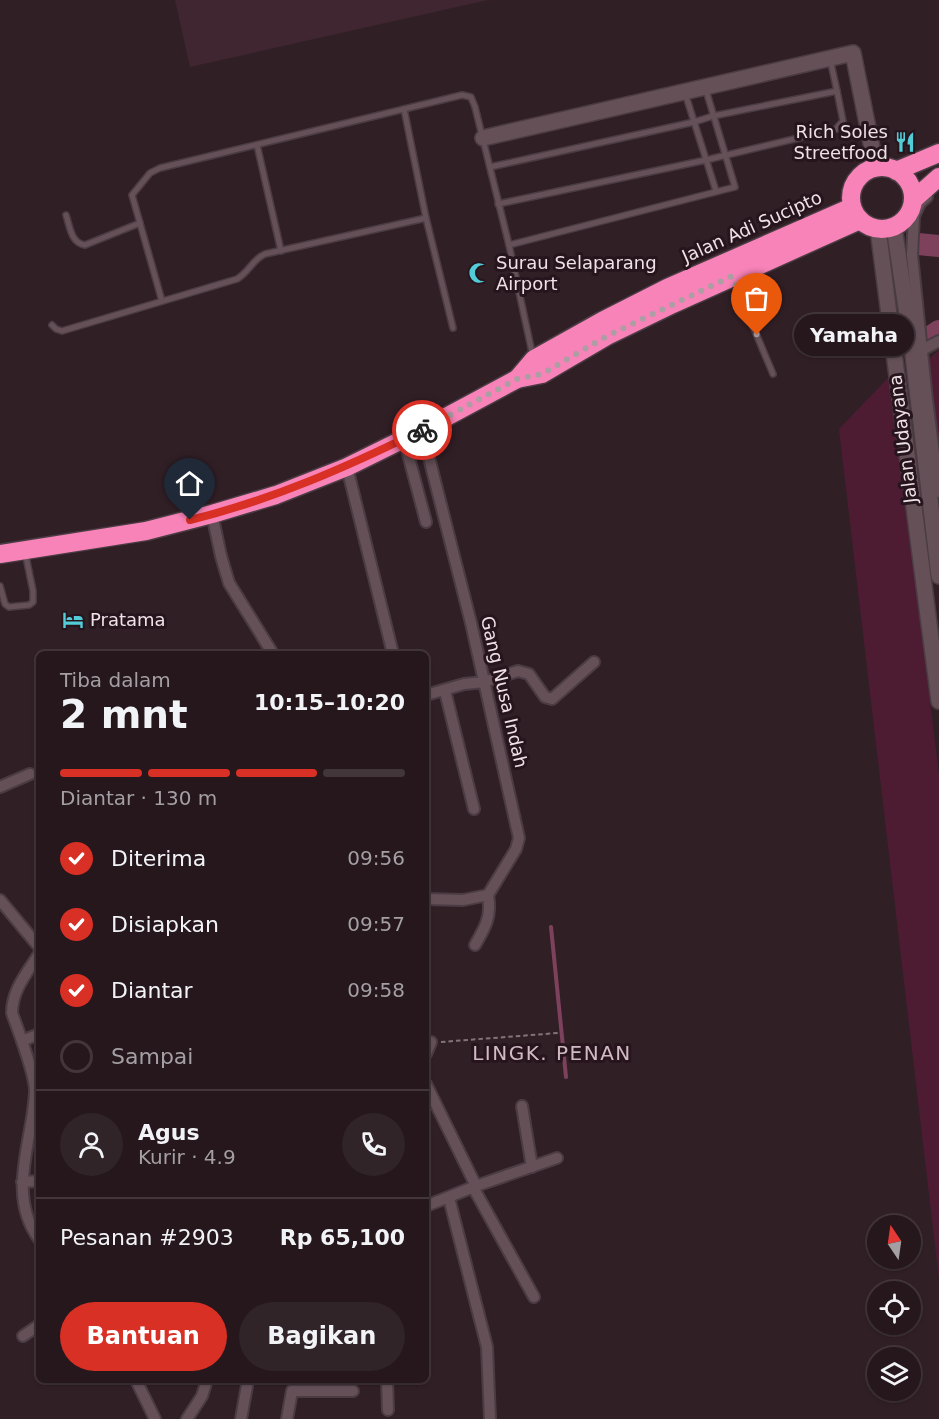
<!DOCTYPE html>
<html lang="id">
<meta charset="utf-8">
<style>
:root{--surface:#25171c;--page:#312429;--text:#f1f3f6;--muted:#a39fa3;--line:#42363b;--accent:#d93025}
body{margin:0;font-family:"DejaVu Sans",sans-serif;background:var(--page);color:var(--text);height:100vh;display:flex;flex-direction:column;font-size:22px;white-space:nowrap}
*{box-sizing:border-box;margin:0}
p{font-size:20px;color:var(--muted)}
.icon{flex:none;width:33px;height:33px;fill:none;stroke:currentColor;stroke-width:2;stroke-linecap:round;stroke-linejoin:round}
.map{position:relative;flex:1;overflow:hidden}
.details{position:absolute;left:36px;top:651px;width:393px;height:732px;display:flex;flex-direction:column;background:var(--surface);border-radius:9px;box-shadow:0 2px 4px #0004,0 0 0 2px var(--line)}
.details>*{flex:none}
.needle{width:39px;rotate:347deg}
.fabs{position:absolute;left:867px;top:1215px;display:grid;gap:12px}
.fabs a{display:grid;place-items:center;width:54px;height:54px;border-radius:50%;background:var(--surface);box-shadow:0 2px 4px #0004,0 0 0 2px var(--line);font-size:30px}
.pin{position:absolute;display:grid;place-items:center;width:51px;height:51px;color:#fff;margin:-62px -26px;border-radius:50% 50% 50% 0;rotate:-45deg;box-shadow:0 0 6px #0007}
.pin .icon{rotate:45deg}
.courier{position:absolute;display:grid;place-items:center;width:60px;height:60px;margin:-30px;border:4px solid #d93025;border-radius:50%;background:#fff;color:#222;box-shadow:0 2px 8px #0007}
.bubble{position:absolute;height:42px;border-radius:21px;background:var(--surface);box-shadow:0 2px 4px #0004,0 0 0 2px var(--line);font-size:20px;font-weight:700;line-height:42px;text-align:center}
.overview em{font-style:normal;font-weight:700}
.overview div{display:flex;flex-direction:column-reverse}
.overview{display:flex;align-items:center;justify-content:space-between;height:102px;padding:0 24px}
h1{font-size:39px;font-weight:700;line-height:45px}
.bar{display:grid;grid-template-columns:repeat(4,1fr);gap:9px 6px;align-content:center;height:72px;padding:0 24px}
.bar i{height:8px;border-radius:4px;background:var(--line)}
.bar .on{background:var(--accent)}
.bar p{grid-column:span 4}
.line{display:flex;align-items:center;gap:15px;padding:0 24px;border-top:2px solid var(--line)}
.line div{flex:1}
.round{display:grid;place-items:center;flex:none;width:63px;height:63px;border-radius:32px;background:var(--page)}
ol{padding:0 24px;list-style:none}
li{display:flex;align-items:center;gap:18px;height:66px}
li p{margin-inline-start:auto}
li .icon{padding:6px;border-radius:50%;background:var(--accent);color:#fff;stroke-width:4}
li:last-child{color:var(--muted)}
li i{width:33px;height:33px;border:3px solid var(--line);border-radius:50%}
.button{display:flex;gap:12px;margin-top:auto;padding:12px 24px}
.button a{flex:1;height:69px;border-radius:36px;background:var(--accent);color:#fff;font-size:24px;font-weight:700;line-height:69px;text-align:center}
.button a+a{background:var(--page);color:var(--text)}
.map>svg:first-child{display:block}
.built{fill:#3f2630}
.green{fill:#4d1c33}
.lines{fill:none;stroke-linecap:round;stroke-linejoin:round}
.stream{stroke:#7d415c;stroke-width:4}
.river{stroke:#7d415c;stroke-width:22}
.lane-casing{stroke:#4b3c43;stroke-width:8}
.street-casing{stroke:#4b3c43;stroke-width:14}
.secondary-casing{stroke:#4b3c43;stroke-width:18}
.highway-casing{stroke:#4b3c43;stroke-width:21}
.path{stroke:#837479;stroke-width:2;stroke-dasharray:4.5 3;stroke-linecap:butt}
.lane{stroke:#655058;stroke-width:5}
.street{stroke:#655058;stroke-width:10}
.secondary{stroke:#655058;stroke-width:15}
.highway{stroke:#f883b8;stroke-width:18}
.done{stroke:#ac9ea3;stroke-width:6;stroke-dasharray:0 10.8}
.route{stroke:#d93025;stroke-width:8}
.labels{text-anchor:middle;stroke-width:6;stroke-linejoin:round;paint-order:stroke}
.poi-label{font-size:18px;fill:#eee2e6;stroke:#27151d;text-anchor:start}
.street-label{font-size:18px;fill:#eee2e6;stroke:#27151d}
.neighbourhood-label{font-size:20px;letter-spacing:1.5px;fill:#d2bac3;stroke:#27151d}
</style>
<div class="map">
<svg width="939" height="1419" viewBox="0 0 939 1419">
<rect width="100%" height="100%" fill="#311f26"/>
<path class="built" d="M175,0H488L190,67Z"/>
<g class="green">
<path d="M939,350V474L925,363Z"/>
<path d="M890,376L939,775V1279L839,429Z"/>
</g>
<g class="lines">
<path class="stream" d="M551,927L566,1077"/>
<g class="river">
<path d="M918,244L939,246"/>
<path d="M927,339L939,331"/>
</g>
<g class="lane-casing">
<g id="lane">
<path d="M685,93L716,191"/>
<path d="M257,145L281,251"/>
<path d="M490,167L694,122L713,116L837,91L830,59"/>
<path d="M498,204L706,160L836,129L843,121L837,91"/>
<path d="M66,215C70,227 71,243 85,245L140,223"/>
<path d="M426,218L453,328"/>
<path d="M509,245L735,187L705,87"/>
<path d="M734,281L773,374"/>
<path d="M162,301L132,195L150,173L160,168L462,95L471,97L475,107L509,245L533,357"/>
<path d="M52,325L56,329L62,331L237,279C249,272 253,259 265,254L426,218L404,109"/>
<path d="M0,586L5,604L9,607L29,605L33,602V591L25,552"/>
</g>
</g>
<g class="street-casing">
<g id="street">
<path d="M927,197L920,203L914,216L912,255L927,400L939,492"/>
<path d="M918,352L939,341"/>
<path d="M422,430L471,623L519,838L516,849L488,895L463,900L426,899"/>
<path d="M404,439L426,522"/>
<path d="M347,467L393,654"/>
<path d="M212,514L221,556L229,583L273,654"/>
<path d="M445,691L474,809"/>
<path d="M426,695L464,684L484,682L518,671L529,674L545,697L552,699L594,662"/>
<path d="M0,787L30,774"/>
<path d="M0,900L39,947"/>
<path d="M475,945C485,928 492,916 488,895"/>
<path d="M39,954C27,973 12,990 12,1013C18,1030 36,1076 35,1092C33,1141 6,1194 39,1239"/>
<path d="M22,1041L39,1034"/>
<path d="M426,1054L431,1042"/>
<path d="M426,1084L476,1186"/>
<path d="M522,1106L532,1167"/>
<path d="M22,1182L39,1181"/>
<path d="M473,1187L534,1297"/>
<path d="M449,1198L487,1347L490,1419"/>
<path d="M426,1206L476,1186L557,1158"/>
<path d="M23,1336L39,1325"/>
<path d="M136,1380L155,1419"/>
<path d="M387,1380L388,1410"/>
<path d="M187,1419L202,1396L207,1380"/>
<path d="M241,1419L248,1380"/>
<path d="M287,1419L292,1391H353"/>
</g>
</g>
<g class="secondary-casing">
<g id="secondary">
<path d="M483,138L853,53L876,168"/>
<path d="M894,227L913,355L939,576"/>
<path d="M878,229L939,701"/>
</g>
</g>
<g class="highway-casing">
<g id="highway">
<circle cx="882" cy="198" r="31"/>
<path d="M896,171L939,153"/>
<path d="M913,200L939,177"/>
<path d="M517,379L534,359L602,321L667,288L852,207"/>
<path d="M0,554L146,531L212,514L276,495L347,467L422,430L517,379L542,374L607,336L673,304L860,220"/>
</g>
</g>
<g class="path">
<path d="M441,1042L558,1033"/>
<path d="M426,1125L433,1123"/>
</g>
<use href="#lane" class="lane"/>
<use href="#street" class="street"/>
<use href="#secondary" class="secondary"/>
<use href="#highway" class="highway"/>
</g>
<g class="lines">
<path class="done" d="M422,430L517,379L542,374L607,336L732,276L757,335"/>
<path class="route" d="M190,520C272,500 347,467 422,430"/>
</g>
<defs>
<g id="restaurant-bare" transform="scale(1.62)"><path d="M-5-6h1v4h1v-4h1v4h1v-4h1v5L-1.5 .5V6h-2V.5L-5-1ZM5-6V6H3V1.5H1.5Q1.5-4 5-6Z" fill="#52ccd6" stroke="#27151d" stroke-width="2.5" paint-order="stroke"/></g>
<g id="mosque-bare" transform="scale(1.62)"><path d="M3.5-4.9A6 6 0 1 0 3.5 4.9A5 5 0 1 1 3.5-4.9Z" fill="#52ccd6" stroke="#27151d" stroke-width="2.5" paint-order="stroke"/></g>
<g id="hotel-bare" transform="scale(1.62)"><path d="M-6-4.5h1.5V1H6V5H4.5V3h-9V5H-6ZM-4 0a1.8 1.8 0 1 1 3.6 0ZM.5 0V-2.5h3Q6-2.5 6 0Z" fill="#52ccd6" stroke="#27151d" stroke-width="2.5" paint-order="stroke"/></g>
</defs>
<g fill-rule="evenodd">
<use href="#restaurant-bare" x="905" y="142"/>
<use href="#mosque-bare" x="479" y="273"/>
<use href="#hotel-bare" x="73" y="620"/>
</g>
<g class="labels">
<g class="poi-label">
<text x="888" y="138" text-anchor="end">Rich Soles<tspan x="888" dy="21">Streetfood</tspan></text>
<text x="496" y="269">Surau Selaparang<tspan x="496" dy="21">Airport</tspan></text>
<text x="90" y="626">Pratama</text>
</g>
<g class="street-label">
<text transform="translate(752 227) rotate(-24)" y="6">Jalan Adi Sucipto</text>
<text transform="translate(903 439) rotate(-97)" y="6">Jalan Udayana</text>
<text transform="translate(504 692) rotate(77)" y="6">Gang Nusa Indah</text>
</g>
<g class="neighbourhood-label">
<text x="552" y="1060">LINGK. PENAN</text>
</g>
</g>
</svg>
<div class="fabs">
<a><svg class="needle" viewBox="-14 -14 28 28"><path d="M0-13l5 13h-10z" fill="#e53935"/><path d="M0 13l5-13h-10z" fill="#a39fa3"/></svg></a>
<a><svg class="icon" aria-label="locate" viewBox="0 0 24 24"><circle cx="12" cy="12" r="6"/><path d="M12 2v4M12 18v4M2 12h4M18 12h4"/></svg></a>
<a><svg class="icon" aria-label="layers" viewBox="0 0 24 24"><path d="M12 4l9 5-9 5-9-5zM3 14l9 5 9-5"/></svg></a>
</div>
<div class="pin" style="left:757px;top:335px;background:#ea580c"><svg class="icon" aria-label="bag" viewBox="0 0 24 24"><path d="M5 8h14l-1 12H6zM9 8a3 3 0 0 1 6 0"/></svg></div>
<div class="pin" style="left:190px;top:520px;background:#1f2937"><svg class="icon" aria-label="home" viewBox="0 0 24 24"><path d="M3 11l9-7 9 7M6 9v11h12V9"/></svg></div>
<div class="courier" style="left:422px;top:430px"><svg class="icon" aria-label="bike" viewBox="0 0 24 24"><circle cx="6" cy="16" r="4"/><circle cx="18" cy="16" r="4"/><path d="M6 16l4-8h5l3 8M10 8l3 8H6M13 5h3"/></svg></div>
<div class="bubble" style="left:794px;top:314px;width:120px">Yamaha</div>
<section class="details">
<div class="overview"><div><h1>2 mnt</h1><p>Tiba dalam</p></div><em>10:15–10:20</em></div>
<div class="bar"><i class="on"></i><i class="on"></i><i class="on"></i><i></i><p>Diantar · 130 m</p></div>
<ol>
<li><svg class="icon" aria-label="check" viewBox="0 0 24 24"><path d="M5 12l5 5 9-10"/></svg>Diterima<p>09:56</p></li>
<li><svg class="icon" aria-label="check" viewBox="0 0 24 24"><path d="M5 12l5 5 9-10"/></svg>Disiapkan<p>09:57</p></li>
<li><svg class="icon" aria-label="check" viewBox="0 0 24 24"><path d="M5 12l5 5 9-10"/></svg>Diantar<p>09:58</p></li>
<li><i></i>Sampai</li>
</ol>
<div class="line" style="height:108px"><a class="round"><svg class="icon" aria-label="person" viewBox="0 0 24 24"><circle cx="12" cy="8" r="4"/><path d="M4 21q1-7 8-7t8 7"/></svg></a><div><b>Agus</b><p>Kurir · 4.9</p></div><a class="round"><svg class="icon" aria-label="phone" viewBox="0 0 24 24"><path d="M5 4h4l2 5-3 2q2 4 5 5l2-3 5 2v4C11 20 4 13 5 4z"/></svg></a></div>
<div class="line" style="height:78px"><div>Pesanan #2903</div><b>Rp 65,100</b></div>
<div class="button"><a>Bantuan</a><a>Bagikan</a></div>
</section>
</div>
